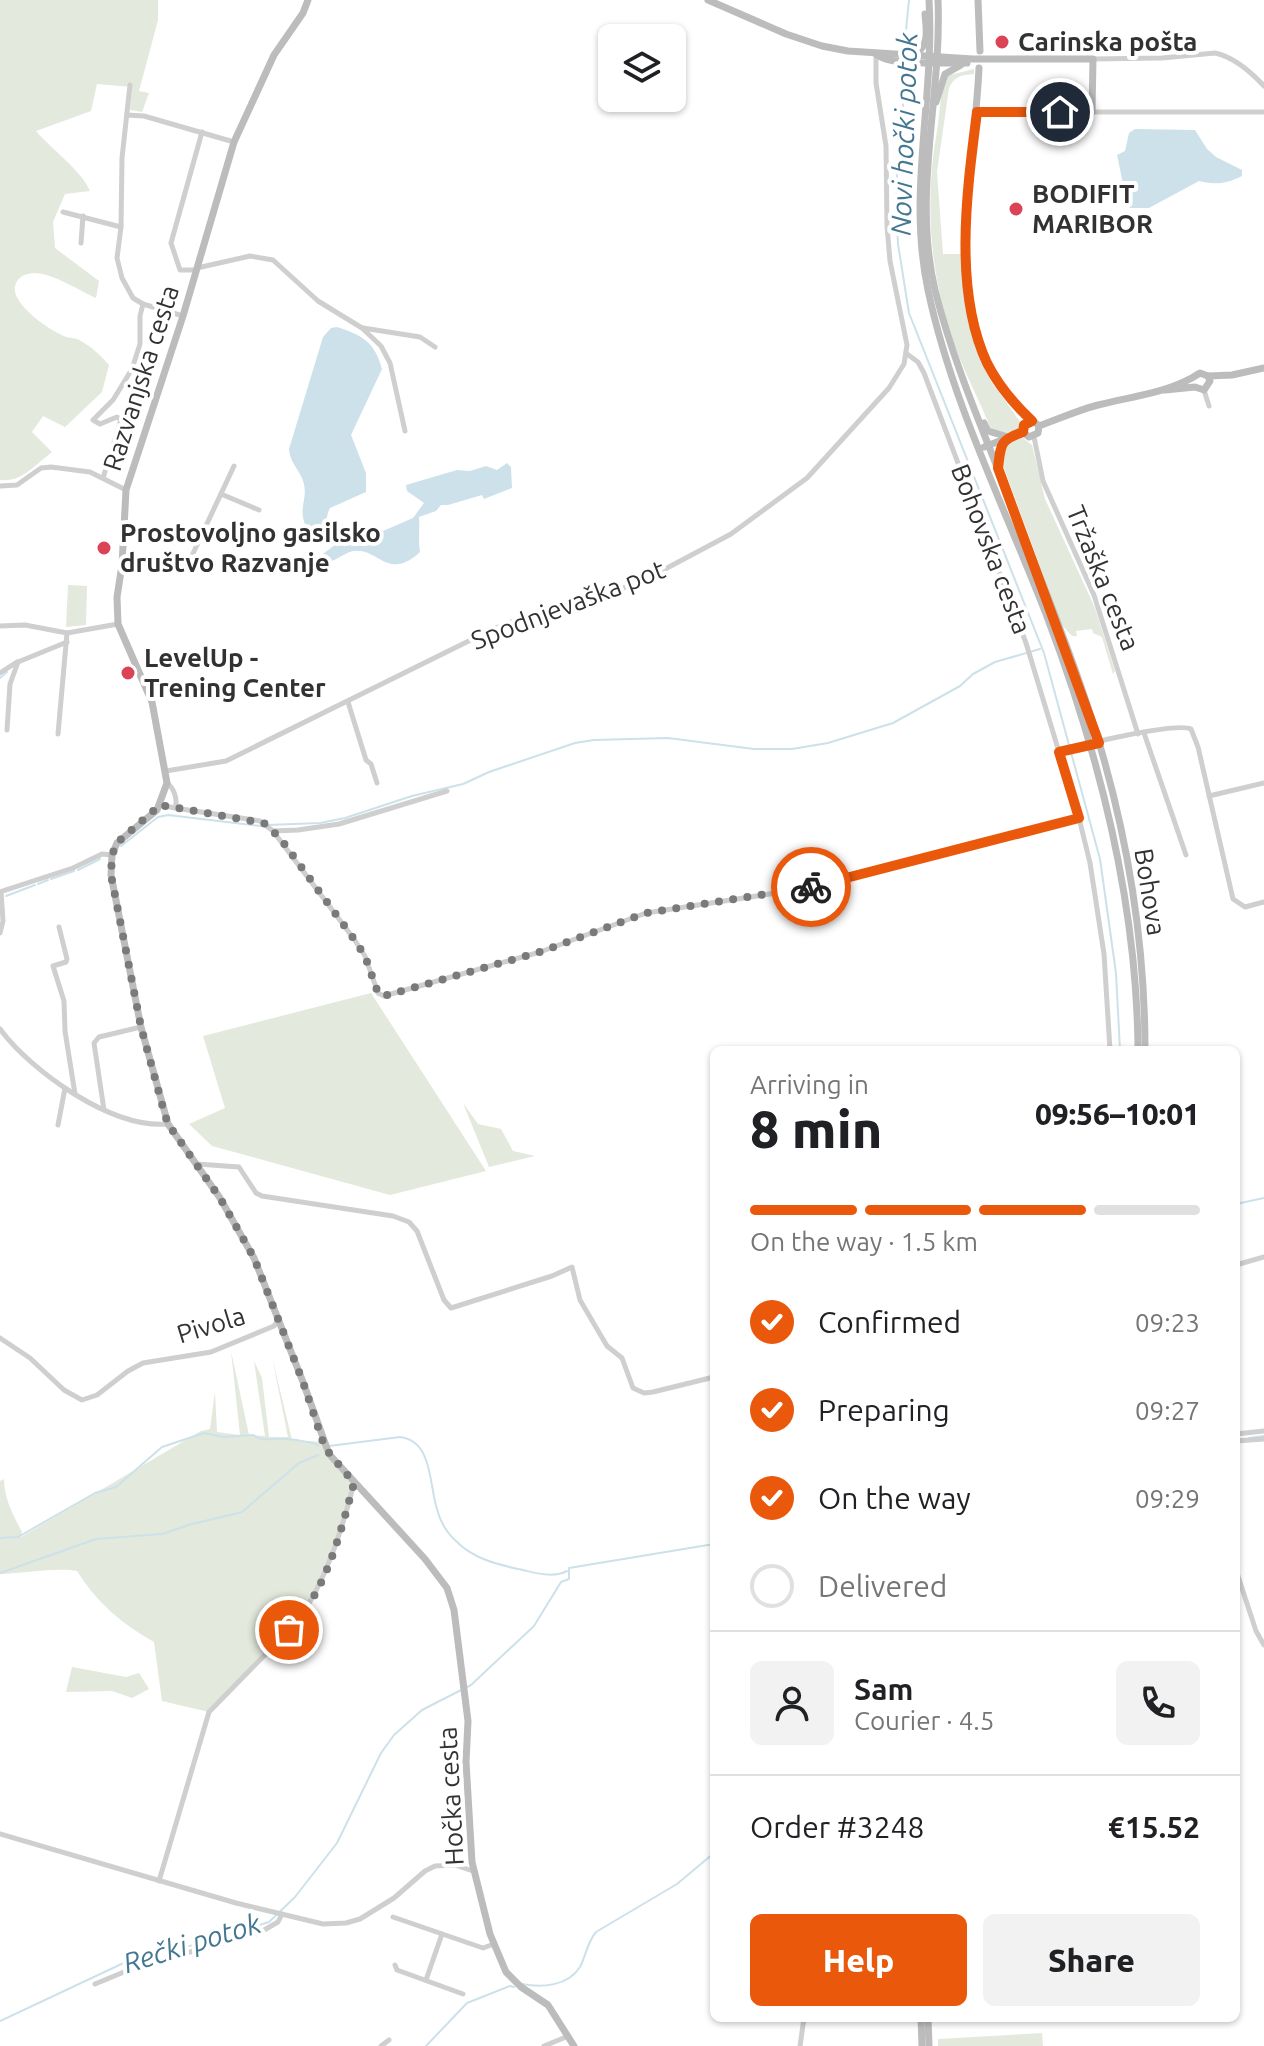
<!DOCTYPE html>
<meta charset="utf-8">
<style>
:root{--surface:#fff;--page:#f2f2f2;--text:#202124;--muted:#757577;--line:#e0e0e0;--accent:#ea580c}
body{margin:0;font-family:Ubuntu,sans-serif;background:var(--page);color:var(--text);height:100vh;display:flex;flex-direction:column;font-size:30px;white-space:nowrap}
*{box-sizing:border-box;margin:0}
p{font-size:26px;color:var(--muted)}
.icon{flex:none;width:44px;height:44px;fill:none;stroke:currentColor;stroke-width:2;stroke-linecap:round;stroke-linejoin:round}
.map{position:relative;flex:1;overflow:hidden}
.drawer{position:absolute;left:710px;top:1046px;width:530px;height:976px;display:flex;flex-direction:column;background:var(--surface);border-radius:12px;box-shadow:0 2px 6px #0004}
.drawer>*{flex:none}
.tools{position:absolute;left:598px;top:24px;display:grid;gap:16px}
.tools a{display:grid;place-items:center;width:88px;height:88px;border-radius:12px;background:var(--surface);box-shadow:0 2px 6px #0004;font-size:40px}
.pin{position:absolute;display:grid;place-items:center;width:68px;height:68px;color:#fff;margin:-34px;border:4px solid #fff;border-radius:50%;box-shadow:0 2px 8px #0007}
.courier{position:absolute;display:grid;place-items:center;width:80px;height:80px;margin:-40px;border:6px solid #ea580c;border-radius:50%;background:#fff;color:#222;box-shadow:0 2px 10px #0007}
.summary em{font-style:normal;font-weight:800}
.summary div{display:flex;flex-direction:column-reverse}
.summary{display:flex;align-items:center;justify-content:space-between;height:136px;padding:0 40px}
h1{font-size:52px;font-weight:800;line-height:60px}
.bar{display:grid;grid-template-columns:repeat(4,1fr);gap:12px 8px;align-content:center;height:96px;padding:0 40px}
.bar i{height:10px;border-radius:6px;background:var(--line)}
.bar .active{background:var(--accent)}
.bar p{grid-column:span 4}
.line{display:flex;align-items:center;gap:20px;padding:0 40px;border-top:2px solid var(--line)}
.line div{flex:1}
.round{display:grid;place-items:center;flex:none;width:84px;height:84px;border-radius:12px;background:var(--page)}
ol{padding:0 40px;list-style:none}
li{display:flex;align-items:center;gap:24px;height:88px}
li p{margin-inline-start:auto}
li .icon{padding:8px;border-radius:50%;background:var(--accent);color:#fff;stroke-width:4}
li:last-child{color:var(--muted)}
li i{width:44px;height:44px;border:4px solid var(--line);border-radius:50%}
.button{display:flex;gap:16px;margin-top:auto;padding:16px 40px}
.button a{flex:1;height:92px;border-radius:12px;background:var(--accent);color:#fff;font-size:32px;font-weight:800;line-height:92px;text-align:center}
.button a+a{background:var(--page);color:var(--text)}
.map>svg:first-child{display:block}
.green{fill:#e3e9dc}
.water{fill:#cde1ea}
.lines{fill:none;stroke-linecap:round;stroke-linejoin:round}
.stream{stroke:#cde1ea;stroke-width:2}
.street{stroke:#cfcfcf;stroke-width:5}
.secondary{stroke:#bcbcbc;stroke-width:7}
.done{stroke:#7a7a7a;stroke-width:8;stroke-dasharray:0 14.4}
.route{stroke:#ea580c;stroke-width:10}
.poi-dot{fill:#db4357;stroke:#fff;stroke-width:3}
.labels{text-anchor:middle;stroke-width:8;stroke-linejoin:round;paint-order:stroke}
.poi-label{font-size:26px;font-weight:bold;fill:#323232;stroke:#fff;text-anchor:start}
.street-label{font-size:26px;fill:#323232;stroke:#fff}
.water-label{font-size:28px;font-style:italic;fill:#447791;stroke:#fff}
</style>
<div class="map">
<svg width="1264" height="2046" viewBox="0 0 1264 2046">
<rect width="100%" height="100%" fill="#fff"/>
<g class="green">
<path d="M0,0H158V20L139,91L149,93L142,112L130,110L132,87L97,84L91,111L36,131C51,149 82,171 90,191L65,194L53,222L55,248L99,281L96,298C80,291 45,268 28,274C22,275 17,279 15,286C11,304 49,330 64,336C70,339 76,337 81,341C92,347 101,356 109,365L102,392L65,427L43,416L32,432L52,452C36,464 21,483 0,480Z"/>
<path d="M974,69V74C961,75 955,76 949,88L937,172L943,254H961L975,347L990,380L1021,423L1019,428L1006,434L991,429C979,400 965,373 954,344C930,276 924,201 937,131C940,112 940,94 946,76Z"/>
<path d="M1023,438L1032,445L1045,499L1095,608L1115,671L1113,674L1102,637L1093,633L1092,629L1076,631L1077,636H1072L1061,624L1000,457C1004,444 1009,439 1023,438Z"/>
<path d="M68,585L87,586L86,625L66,627Z"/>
<path d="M371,993L486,1171L390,1195L212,1146L189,1124L225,1108L203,1036Z"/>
<path d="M463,1103L478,1124L501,1129L513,1151L535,1156L489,1167Z"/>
<path d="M231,1351L249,1435L265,1436L254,1361L262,1378L269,1437H288L272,1357L292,1440L323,1442L354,1483L336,1549L305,1611L209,1712L162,1701L154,1642C123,1625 96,1602 77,1571C59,1567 22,1573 0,1574V1481L4,1479C4,1498 13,1515 22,1532L21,1537L201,1431L210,1429L215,1392L217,1432L240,1435Z"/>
<path d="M72,1667L126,1677L139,1673L149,1689L132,1698L112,1691L66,1692Z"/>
<path d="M1042,2033L1043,2046H938V2039Z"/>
</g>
<g class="water">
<path d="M1135,129L1195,130L1207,149L1216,157L1242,170V176C1226,184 1217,185 1199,181L1149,208H1130L1127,203L1117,155L1125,151L1129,133Z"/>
<path d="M337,327C362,335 375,342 382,369L351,435L366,473V492L330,508C323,521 331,532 315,540C290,509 312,503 302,478C297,467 290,462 289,449L323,337L331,328Z"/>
<path d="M507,463L511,467L512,488L484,499L482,495L448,505H441L436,511L419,517C420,529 418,539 420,552C388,582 378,547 353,551C341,554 336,563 323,562L320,556L339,542L341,532L349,524L371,532L383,531L413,518L424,503L407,491L406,485L457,470L470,471L486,466L497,470Z"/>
</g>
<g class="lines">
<g class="stream">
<path d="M904,50L909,0"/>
<path d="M903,65V141L897,170L896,213L898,244L909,313L1044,653L1100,859L1116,973L1120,1050"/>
<path d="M0,678L7,672"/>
<path d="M267,825L320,823L345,818L412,796L463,784L489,772L575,743L594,740L668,738L754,749H792L828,743L893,723L960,686L973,674L995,662L1040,649"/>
<path d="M121,846L158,817L168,815L261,826"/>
<path d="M78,870L100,859"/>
<path d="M51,879L74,871"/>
<path d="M38,884L48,880"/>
<path d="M6,896L35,885"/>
<path d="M1236,1204L1264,1198"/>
<path d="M1249,1438L1264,1436"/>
<path d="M329,1446L400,1437C433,1441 429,1485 437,1509C440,1521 447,1533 456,1541C472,1558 496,1564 518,1569C534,1572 552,1579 567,1571"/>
<path d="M0,1538L18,1537L95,1493L116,1487L162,1447L204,1433L223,1437L253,1435C262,1442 273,1438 285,1439C292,1439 311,1442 318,1445"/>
<path d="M0,1573L96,1539L162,1534L188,1525L242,1512L299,1463L318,1455"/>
<path d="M522,1984C542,1988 568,1986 580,1967C586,1955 587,1943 596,1932L677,1884L714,1853"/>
<path d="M0,2021L130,1960L202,1943L269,1922L295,1897L337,1843L381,1753L394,1735L422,1710L471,1685L534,1626L561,1582L569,1579V1568L714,1544"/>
<path d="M426,2046L467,2003L510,1986L514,1987"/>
</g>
<g class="street">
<path d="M1093,59L1162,58L1215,53C1234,57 1251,72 1264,86"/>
<path d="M130,85L122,158L121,227L117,258L122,278L133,298L143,304L183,316"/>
<path d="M1092,112H1264"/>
<path d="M127,115L144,116L234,142"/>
<path d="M63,212L121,227"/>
<path d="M81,243L83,216"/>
<path d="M197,268L250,256L273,260L318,301L362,328L381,346L390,363L405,431"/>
<path d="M197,270H180L171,243L202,132"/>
<path d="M363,328L420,337L435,347"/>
<path d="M907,354L918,362L924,373L1026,643L1079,818L1090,863L1104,954L1110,1050"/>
<path d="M1204,390L1209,406"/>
<path d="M1034,437L1043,481L1094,595L1138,734"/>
<path d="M103,478L121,420L117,417L100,424L93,420L113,400L132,369L140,344V316L143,304"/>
<path d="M0,486L17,485L41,468L51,467L90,472L126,490"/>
<path d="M221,494L259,510"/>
<path d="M207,528L246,539"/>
<path d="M122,565L189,562L234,466"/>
<path d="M0,626L25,625L67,633L118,624"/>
<path d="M0,673L17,662"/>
<path d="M348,702L366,760L371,764L377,783"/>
<path d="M7,730L10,684L18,662L67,642"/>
<path d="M1144,733L1186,855"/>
<path d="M58,734L67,633"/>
<path d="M1059,752C1079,745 1175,722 1191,729L1198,747L1233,899L1245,907L1264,902"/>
<path d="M166,771L226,761L493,629L558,604L623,588L652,576L731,534L807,478L889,388L904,364L907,345L890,261L887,226L886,146L876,83V54"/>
<path d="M1209,796L1264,783"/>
<path d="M160,805L175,808C178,800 174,788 167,783"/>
<path d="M175,808L260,821L273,831L298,830L339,824L447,791"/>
<path d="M273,831L354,939L365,956L378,993L384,996L540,952L646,913L802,889L1079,818"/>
<path d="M0,892L73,868L102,854L112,855"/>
<path d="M59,927L67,959L66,962L53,966L64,1001L65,1031L75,1094"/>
<path d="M0,933L3,921L1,892"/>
<path d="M0,1029C32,1072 112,1129 168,1124"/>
<path d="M104,1110L94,1043L99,1037L141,1027"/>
<path d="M58,1125L65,1088"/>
<path d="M197,1164L239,1167L256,1193L262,1196L393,1216L409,1222L417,1231L444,1300L451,1308L552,1276L572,1267L580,1300L607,1346L622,1358L633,1388L644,1393L653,1392L714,1377"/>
<path d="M1236,1265L1264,1257"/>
<path d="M0,1338L30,1358L64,1390L82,1400L97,1395L128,1371L143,1363L211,1352L274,1326L278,1320"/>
<path d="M1236,1434L1264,1431"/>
<path d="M1236,1441L1264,1439"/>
<path d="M1236,1570L1256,1631L1264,1645"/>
<path d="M0,1834L236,1903L323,1924L346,1923L360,1919L394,1898L425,1871L435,1866L455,1865L473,1871"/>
<path d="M159,1881L209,1712L298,1621C327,1578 341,1533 354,1483"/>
<path d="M393,1917L483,1948L494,1944"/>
<path d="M395,1965L397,1970L463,1994"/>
<path d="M426,1980L442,1934"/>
<path d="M95,1984L136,1967L259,1933L278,1922L282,1914"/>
<path d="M381,2046L389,2040"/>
<path d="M544,2046L566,2037"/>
<path d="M800,2046L804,2018"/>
</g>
<g class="secondary">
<path d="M308,0L303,13L274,55L234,142L183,316L126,490L122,565L117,597L118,624L152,702L167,783L157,810L117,843L112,855L111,875L141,1027L168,1124L220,1198L254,1258L303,1382L329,1454L425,1559L447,1588L454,1610L468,1721L466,1762L472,1862L490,1934L506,1972L521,1987L548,2005L574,2046"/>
<path d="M708,0L786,34L822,46L848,51L973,59H1093L1092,112H977"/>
<path d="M929,0C935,97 907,192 928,290C951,400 1005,508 1046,614C1099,753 1137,900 1138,1050"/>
<path d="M938,0C942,97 912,193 935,290C955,370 990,446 1019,523C1047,595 1076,666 1098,739C1128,839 1145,946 1145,1050"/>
<path d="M978,0L980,51"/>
<path d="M916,53C930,45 926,28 925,14"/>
<path d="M876,54C891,67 946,62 967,63"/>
<path d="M979,68C975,163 943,297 998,381C1009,399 1024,412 1039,426"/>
<path d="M936,102L945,74L961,65"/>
<path d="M1208,376L1232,375L1264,368"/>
<path d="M984,423L988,431L1008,437"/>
<path d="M1039,426C1059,419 1078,410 1098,405C1133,396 1170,393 1200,373L1208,376L1210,381L1204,390L1195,387L1165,390"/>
<path d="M1023,432L1029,437L1038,433L1039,426"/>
<path d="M984,447L1023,432"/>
<path d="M998,465L1001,446L1006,439"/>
<path d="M921,2018L922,2046"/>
<path d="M928,2018L929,2046"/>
</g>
</g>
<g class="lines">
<path class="done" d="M289,1630C327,1590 340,1534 354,1483L325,1448L303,1382L254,1258L220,1198L168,1124L165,1115L141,1027L111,875L112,855L117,843L160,805L264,823L280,838L354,939L365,956L378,993L384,996L540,952L646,913L811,887"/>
<path class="route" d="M811,887L1079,818L1059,752L1099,743L998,468C1001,445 999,440 1023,432L1024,425L1032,421C1014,404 998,385 987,363C953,290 967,190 977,112H1060"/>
</g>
<g class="poi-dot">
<circle cx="1002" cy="42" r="8"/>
<circle cx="1016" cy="209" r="8"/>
<circle cx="104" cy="548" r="8"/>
<circle cx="128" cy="673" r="8"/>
</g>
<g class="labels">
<g class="poi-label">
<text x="1018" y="51">Carinska pošta</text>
<text x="1032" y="203">BODIFIT<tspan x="1032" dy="30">MARIBOR</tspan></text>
<text x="120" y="542">Prostovoljno gasilsko<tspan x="120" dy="30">društvo Razvanje</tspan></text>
<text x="144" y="667">LevelUp -<tspan x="144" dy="30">Trening Center</tspan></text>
</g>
<g class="street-label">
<text transform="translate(141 378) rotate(-72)" y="9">Razvanjska cesta</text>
<text transform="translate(991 549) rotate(69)" y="9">Bohovska cesta</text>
<text transform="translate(1103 578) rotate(68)" y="9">Tržaška cesta</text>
<text transform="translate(568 605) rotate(-21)" y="9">Spodnjevaška pot</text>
<text transform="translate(1150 892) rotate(81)" y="9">Bohova</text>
<text transform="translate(211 1325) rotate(-17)" y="9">Pivola</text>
<text transform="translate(451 1796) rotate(-93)" y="9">Hočka cesta</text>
</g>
<g class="water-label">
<text transform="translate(904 134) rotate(-88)" y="10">Novi hočki potok</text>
<text transform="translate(192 1943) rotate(-17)" y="10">Rečki potok</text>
</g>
</g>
</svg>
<div class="tools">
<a><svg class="icon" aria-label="layers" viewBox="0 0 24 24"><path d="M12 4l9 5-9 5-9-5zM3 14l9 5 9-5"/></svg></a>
</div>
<div class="pin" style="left:289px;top:1630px;background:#ea580c"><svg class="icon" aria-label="bag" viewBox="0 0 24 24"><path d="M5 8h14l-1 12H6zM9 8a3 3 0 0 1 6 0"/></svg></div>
<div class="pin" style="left:1060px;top:112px;background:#1f2937"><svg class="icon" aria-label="home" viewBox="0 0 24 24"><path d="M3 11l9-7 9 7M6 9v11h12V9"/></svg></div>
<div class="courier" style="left:811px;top:887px"><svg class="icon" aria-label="bike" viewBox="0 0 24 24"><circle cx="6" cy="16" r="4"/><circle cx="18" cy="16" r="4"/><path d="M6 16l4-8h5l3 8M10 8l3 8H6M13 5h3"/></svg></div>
<section class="drawer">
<div class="summary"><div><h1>8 min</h1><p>Arriving in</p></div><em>09:56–10:01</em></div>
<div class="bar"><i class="active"></i><i class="active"></i><i class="active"></i><i></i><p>On the way · 1.5 km</p></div>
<ol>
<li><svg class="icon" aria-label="check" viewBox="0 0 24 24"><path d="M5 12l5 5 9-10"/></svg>Confirmed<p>09:23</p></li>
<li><svg class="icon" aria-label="check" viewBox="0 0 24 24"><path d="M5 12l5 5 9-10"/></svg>Preparing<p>09:27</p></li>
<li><svg class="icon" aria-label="check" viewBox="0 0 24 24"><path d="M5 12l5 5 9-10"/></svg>On the way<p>09:29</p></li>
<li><i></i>Delivered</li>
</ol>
<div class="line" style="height:144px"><a class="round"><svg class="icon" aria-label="person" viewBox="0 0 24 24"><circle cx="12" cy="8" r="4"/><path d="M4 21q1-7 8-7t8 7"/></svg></a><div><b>Sam</b><p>Courier · 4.5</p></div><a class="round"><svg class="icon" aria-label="phone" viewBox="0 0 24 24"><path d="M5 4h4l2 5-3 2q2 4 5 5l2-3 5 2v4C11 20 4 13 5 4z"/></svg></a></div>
<div class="line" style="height:104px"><div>Order #3248</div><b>€15.52</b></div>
<div class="button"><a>Help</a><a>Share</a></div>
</section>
</div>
